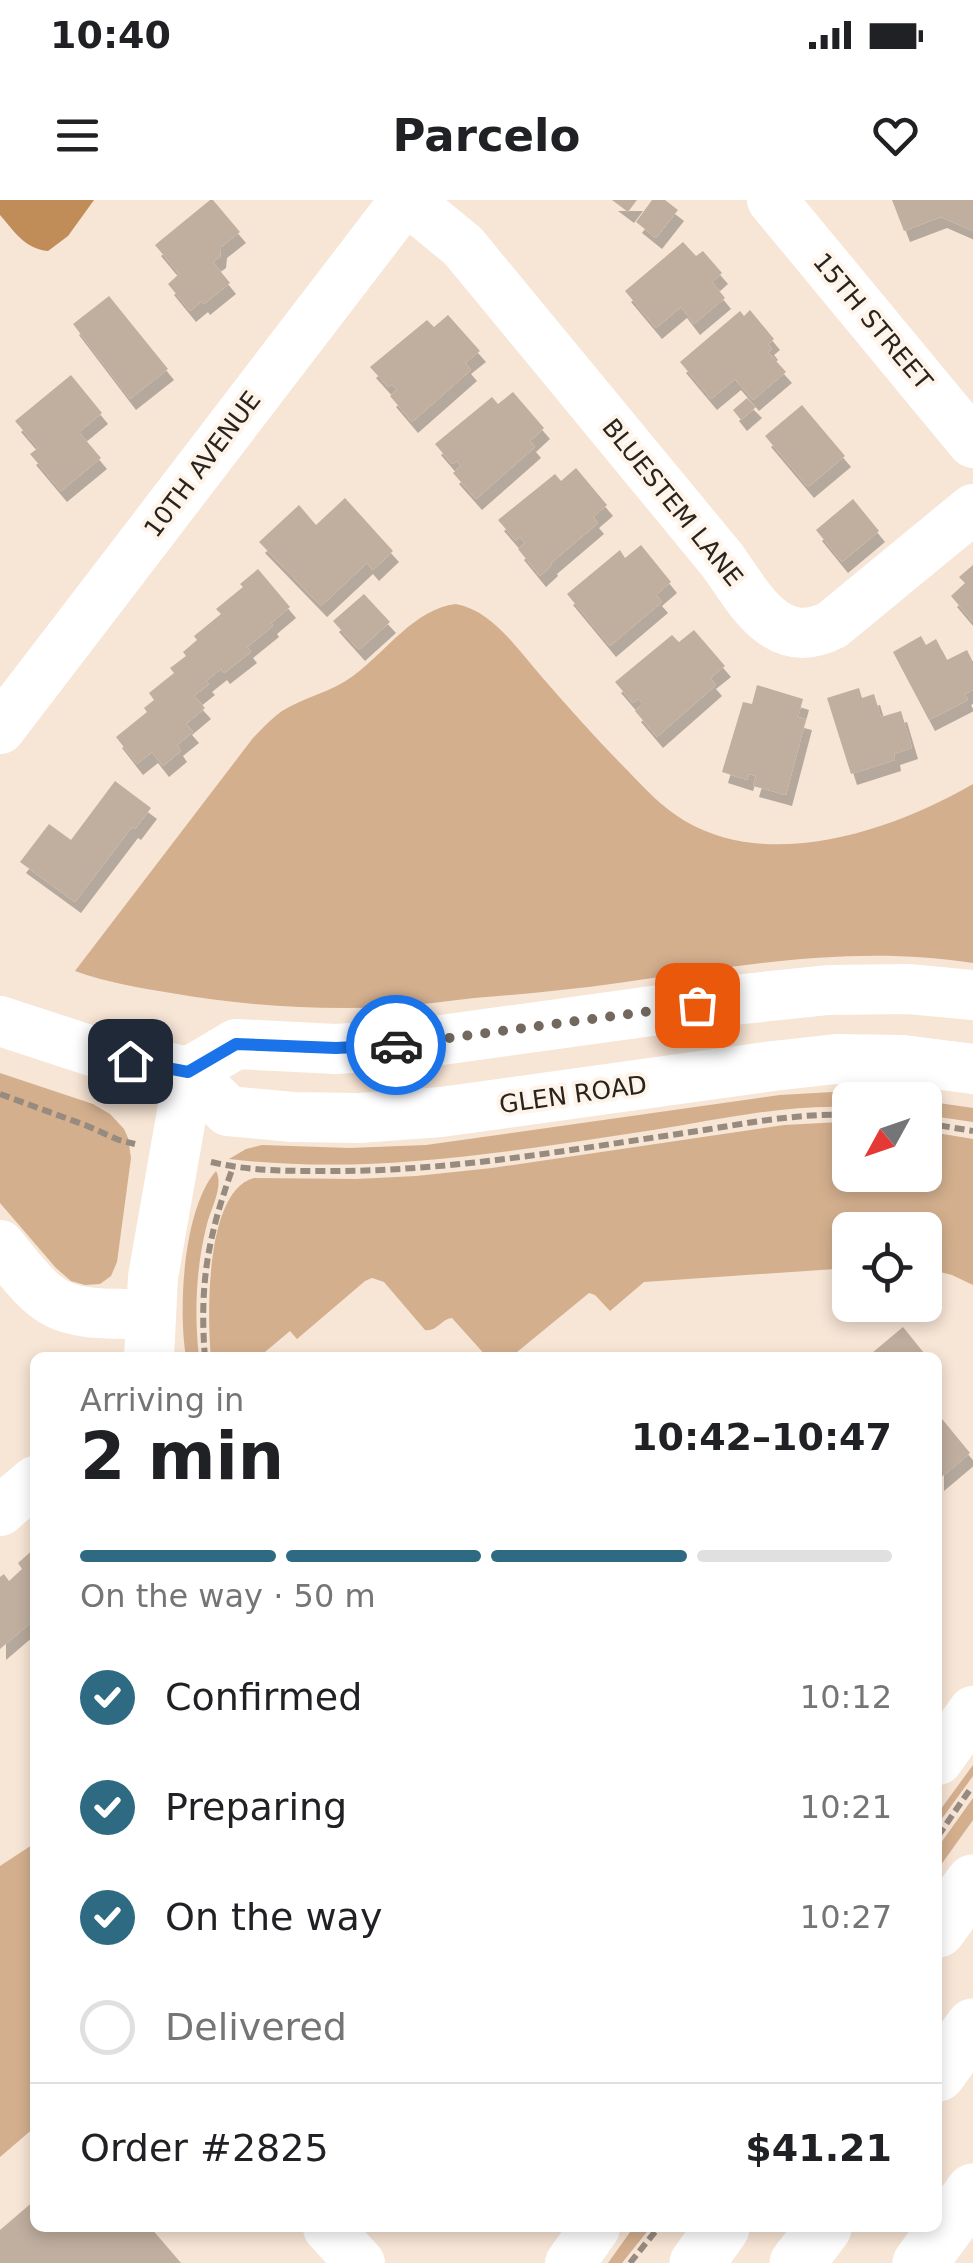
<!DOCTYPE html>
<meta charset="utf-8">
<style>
:root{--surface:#fff;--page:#f6f6f6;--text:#202124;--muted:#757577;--line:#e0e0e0;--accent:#2e6a81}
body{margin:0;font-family:"DejaVu Sans",sans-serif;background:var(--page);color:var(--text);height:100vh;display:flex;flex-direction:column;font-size:38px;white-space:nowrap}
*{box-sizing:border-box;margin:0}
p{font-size:32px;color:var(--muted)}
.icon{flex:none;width:55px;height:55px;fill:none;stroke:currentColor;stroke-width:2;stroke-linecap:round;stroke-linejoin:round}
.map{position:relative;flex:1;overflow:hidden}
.details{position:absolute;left:30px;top:1152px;width:912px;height:880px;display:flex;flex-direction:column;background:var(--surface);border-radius:15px;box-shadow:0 5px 15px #0003}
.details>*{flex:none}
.needle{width:65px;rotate:230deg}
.controls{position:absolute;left:832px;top:882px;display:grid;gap:20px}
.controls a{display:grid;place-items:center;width:110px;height:110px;border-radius:15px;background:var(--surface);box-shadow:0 5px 15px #0003;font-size:50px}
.pin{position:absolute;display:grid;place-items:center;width:85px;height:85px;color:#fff;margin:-42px;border-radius:20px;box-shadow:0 5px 15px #0006}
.courier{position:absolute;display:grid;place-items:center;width:100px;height:100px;margin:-50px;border:8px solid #1a73e8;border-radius:50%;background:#fff;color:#222;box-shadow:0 2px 12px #0007}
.summary em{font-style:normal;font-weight:700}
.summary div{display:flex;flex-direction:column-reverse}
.summary{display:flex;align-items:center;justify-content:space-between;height:170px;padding:0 50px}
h1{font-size:65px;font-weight:700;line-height:75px}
.bar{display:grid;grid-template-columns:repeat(4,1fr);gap:15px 10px;align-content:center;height:120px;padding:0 50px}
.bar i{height:12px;border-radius:8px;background:var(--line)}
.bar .current{background:var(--accent)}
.bar p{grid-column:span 4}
.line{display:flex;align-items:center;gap:25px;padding:0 50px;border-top:2px solid var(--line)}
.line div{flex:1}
ol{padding:0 50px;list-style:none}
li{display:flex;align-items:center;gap:30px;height:110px}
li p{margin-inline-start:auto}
li .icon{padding:10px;border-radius:50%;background:var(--accent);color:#fff;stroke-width:4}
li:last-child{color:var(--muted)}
li i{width:55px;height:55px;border:5px solid var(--line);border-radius:50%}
.status{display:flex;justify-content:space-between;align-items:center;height:70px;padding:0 50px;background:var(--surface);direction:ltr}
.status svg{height:28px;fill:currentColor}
header{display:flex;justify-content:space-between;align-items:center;height:130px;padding:0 50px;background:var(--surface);font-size:45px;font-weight:700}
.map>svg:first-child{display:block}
.green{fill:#d3af8e}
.water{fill:#c08c57}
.building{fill:#c0af9f;filter:url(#shadow)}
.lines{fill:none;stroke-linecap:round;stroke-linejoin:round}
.path{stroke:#978a7f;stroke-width:6;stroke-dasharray:10 5;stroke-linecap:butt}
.minor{stroke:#fff;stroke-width:50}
.highway{stroke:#fff;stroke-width:55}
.done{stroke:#72685e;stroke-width:10;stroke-dasharray:0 18}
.route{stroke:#1a73e8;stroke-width:12}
.labels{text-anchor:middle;stroke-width:8;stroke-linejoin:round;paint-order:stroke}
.street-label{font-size:25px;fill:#2a241e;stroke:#fff4ea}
</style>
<div class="status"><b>10:40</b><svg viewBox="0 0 49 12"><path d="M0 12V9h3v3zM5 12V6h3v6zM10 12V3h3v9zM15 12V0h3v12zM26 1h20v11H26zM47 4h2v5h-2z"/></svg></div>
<header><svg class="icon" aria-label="menu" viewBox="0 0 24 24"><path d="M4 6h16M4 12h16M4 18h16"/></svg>Parcelo<svg class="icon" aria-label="heart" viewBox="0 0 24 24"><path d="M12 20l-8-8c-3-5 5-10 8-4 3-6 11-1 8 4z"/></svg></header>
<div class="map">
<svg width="973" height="2063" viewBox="0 0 973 2063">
<defs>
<filter id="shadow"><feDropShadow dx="6" dy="11" stdDeviation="0" flood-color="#0004"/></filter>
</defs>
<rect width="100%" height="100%" fill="#f7e5d5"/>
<g class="green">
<path d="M456,404C493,411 517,449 541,476C569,508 597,540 628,571C645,589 663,608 685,621C771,672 894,630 973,584V763C853,744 737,766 618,783C570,790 522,794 474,798C446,801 419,805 391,807C317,810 244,806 171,793C139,788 106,782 75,771L253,538C262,529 271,519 282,511C304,497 332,492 353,476C386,452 414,409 456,404Z"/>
<path d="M0,873L93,904L110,914L124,929L128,938L131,958L117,1062L111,1076L100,1084L85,1085L71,1081L56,1068L0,1003Z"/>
<path d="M850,891L913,900H850V907C785,904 718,920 653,930C513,951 371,976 229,959L246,949L262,945L349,948L426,945L780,895Z"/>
<path d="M925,901L973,908V922L925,915Z"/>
<path d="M841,922L850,923V975H925V931L973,939V1085L952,1075L925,1068V1030H850V1068L644,1082L610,1111L595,1095L589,1093L511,1157H487L452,1118C441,1119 437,1132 425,1130L384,1082L372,1078L365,1081L297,1139L290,1131L259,1157H246L241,1152L235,1157H211C207,1117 205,990 254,978L356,979L416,976L492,968L784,925Z"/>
<path d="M216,971C224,986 211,1008 207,1024C196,1067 194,1113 199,1157H186C178,1109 183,1009 216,971Z"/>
<path d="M973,1565V1576L938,1624V1613Z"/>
<path d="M973,1598V1620L938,1669V1647Z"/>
<path d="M35,1643V1927L0,1957V1666Z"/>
<path d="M633,2028H650L622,2063H608Z"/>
</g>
<path class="water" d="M0,0H94L68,36L48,51C25,49 14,31 0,15Z"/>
<g class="building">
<path d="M210,0H213L240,32L221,47L220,57L213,62L230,83L204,104L202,101L190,111L168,84L179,74L155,45Z"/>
<path d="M612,0H637L628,12Z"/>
<path d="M652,0H665L678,10L656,38L636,22Z"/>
<path d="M892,0H973V31L941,17L904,31Z"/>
<path d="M683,42L696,56L703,51L722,73L712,82L725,98L694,124L681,107L656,128L625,91Z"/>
<path d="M109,96L168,169L130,199L73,124Z"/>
<path d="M750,110L774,139L768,144L772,149L768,152L786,172L753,200L735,179L711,199L680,162L740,111L744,116Z"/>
<path d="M448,115L480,151L465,163L471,170L412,222L390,196L397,190L392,184L388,187L370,167L427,120L434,127Z"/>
<path d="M71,175L102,213L79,232L101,258L61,291L30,254L38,248L15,221Z"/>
<path d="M513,192L544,228L530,241L535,247L476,299L453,273L461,266L457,261L452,264L435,244L492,197L498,204Z"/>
<path d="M747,198L756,207L741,220L733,210Z"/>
<path d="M802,205L845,256L808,287L765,236Z"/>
<path d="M576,268L607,305L593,317L598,323L551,363L552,365L540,376L518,349L525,343L520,337L516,341L498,320L555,274L561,281Z"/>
<path d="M345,298L393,351L373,370L367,363L321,406L259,342L299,305L316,325Z"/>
<path d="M853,299L879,331L842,362L816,330Z"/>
<path d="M641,345L671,382L656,395L662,402L610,446L567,394L620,350L625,358Z"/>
<path d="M973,365V422L951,396L965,383L959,377Z"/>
<path d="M258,369L290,407L271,423L273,426L247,447L251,452L224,473L221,469L206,481L209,484L194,496L205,508L186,524L193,532L177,545L181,551L163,566L152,552L137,564L116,537L147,512L144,508L154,500L149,493L174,473L170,468L186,456L183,452L197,440L194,436L221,414L216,409L243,387L240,384Z"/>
<path d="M364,394L390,422L359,450L333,421Z"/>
<path d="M694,430L725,466L710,478L716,485L657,537L635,511L643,504L638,499L633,503L615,482L672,435L679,442Z"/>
<path d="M921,436L926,445L936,439L947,460L967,450L973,462V490L965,494L968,500L929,520L893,452Z"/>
<path d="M757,485L803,499L798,517L806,519L786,595L753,586L756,576L749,574L747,580L722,572L743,502L752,504Z"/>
<path d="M859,488L862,498L874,494L881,517L901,511L912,548L894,554L895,560L851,574L827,498Z"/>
<path d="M115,581L151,608L135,629L132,627L75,702L20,662L49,624L71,640Z"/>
<path d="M903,1127L928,1158H866Z"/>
<path d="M938,1214L970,1253L938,1280Z"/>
<path d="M35,1348V1419L0,1449V1377L4,1374L9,1381L22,1369L18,1363Z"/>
<path d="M35,2000V2028H151L181,2063H0V2030Z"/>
</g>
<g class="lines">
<g class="path">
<path d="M0,894L85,925L119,940L135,944"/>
<path d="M925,923L973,931"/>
<path d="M211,962C249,971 286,971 325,971C450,972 574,949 698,931C748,923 799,913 850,915"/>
<path d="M205,1158C199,1084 208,1036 233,967"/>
<path d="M938,1636L971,1588"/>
<path d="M630,2063L658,2028"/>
</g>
<g class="minor">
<path d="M407,0L463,46L722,360C750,399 776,453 832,425L973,309"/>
<path d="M772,0L973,243"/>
<path d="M0,529L405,0"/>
<path d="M0,821L98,853L189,872L228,911L293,917L359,918L441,912L773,866L836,859L903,860L973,869"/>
<path d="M0,1045C15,1063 30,1085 48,1098C75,1118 118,1113 150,1114"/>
<path d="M149,1158L153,1077L189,872L236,844L336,849L413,844L724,801L828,790L908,789L973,795"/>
<path d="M0,1311L35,1281"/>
<path d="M938,1560L973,1511"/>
<path d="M328,2028L360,2063"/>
<path d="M570,2063L595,2028"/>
</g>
<g class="highway">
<path d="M938,1730L973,1682"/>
<path d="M938,1874L973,1826"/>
<path d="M697,2063L722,2028"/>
<path d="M797,2063L824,2028"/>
<path d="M920,2063L973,1991"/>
</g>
</g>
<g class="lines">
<path class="done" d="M396,845L697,805"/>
<path class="route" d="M130,861L188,872L236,844L336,848L396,845"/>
</g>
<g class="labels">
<g class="street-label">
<text transform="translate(873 121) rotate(50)" y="9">15TH STREET</text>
<text transform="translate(202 264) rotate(-53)" y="9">10TH AVENUE</text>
<text transform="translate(673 302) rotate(51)" y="9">BLUESTEM LANE</text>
<text transform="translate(573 894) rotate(-8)" y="9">GLEN ROAD</text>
</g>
</g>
</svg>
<div class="controls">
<a><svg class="needle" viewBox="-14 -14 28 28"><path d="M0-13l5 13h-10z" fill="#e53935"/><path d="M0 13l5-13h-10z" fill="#757577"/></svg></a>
<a><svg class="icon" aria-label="locate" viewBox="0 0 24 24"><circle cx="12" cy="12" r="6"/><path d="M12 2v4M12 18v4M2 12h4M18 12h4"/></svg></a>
</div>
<div class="pin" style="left:697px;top:805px;background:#ea580c"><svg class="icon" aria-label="bag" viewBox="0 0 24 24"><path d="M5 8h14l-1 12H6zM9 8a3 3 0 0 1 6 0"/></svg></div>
<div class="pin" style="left:130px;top:861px;background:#1f2937"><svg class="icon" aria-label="home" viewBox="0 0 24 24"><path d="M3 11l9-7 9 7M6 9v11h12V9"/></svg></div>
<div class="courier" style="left:396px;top:845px"><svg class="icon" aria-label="car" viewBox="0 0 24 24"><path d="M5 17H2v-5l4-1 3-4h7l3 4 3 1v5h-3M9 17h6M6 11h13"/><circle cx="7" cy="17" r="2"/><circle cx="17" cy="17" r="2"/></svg></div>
<section class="details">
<div class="summary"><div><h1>2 min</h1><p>Arriving in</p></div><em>10:42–10:47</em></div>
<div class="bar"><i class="current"></i><i class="current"></i><i class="current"></i><i></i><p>On the way · 50 m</p></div>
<ol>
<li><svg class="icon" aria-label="check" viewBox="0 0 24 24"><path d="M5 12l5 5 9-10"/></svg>Confirmed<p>10:12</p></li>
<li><svg class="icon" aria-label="check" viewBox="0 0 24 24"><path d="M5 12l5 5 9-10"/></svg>Preparing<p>10:21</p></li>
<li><svg class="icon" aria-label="check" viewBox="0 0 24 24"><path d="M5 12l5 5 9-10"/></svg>On the way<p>10:27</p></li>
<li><i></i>Delivered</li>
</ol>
<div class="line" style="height:130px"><div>Order #2825</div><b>$41.21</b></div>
</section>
</div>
